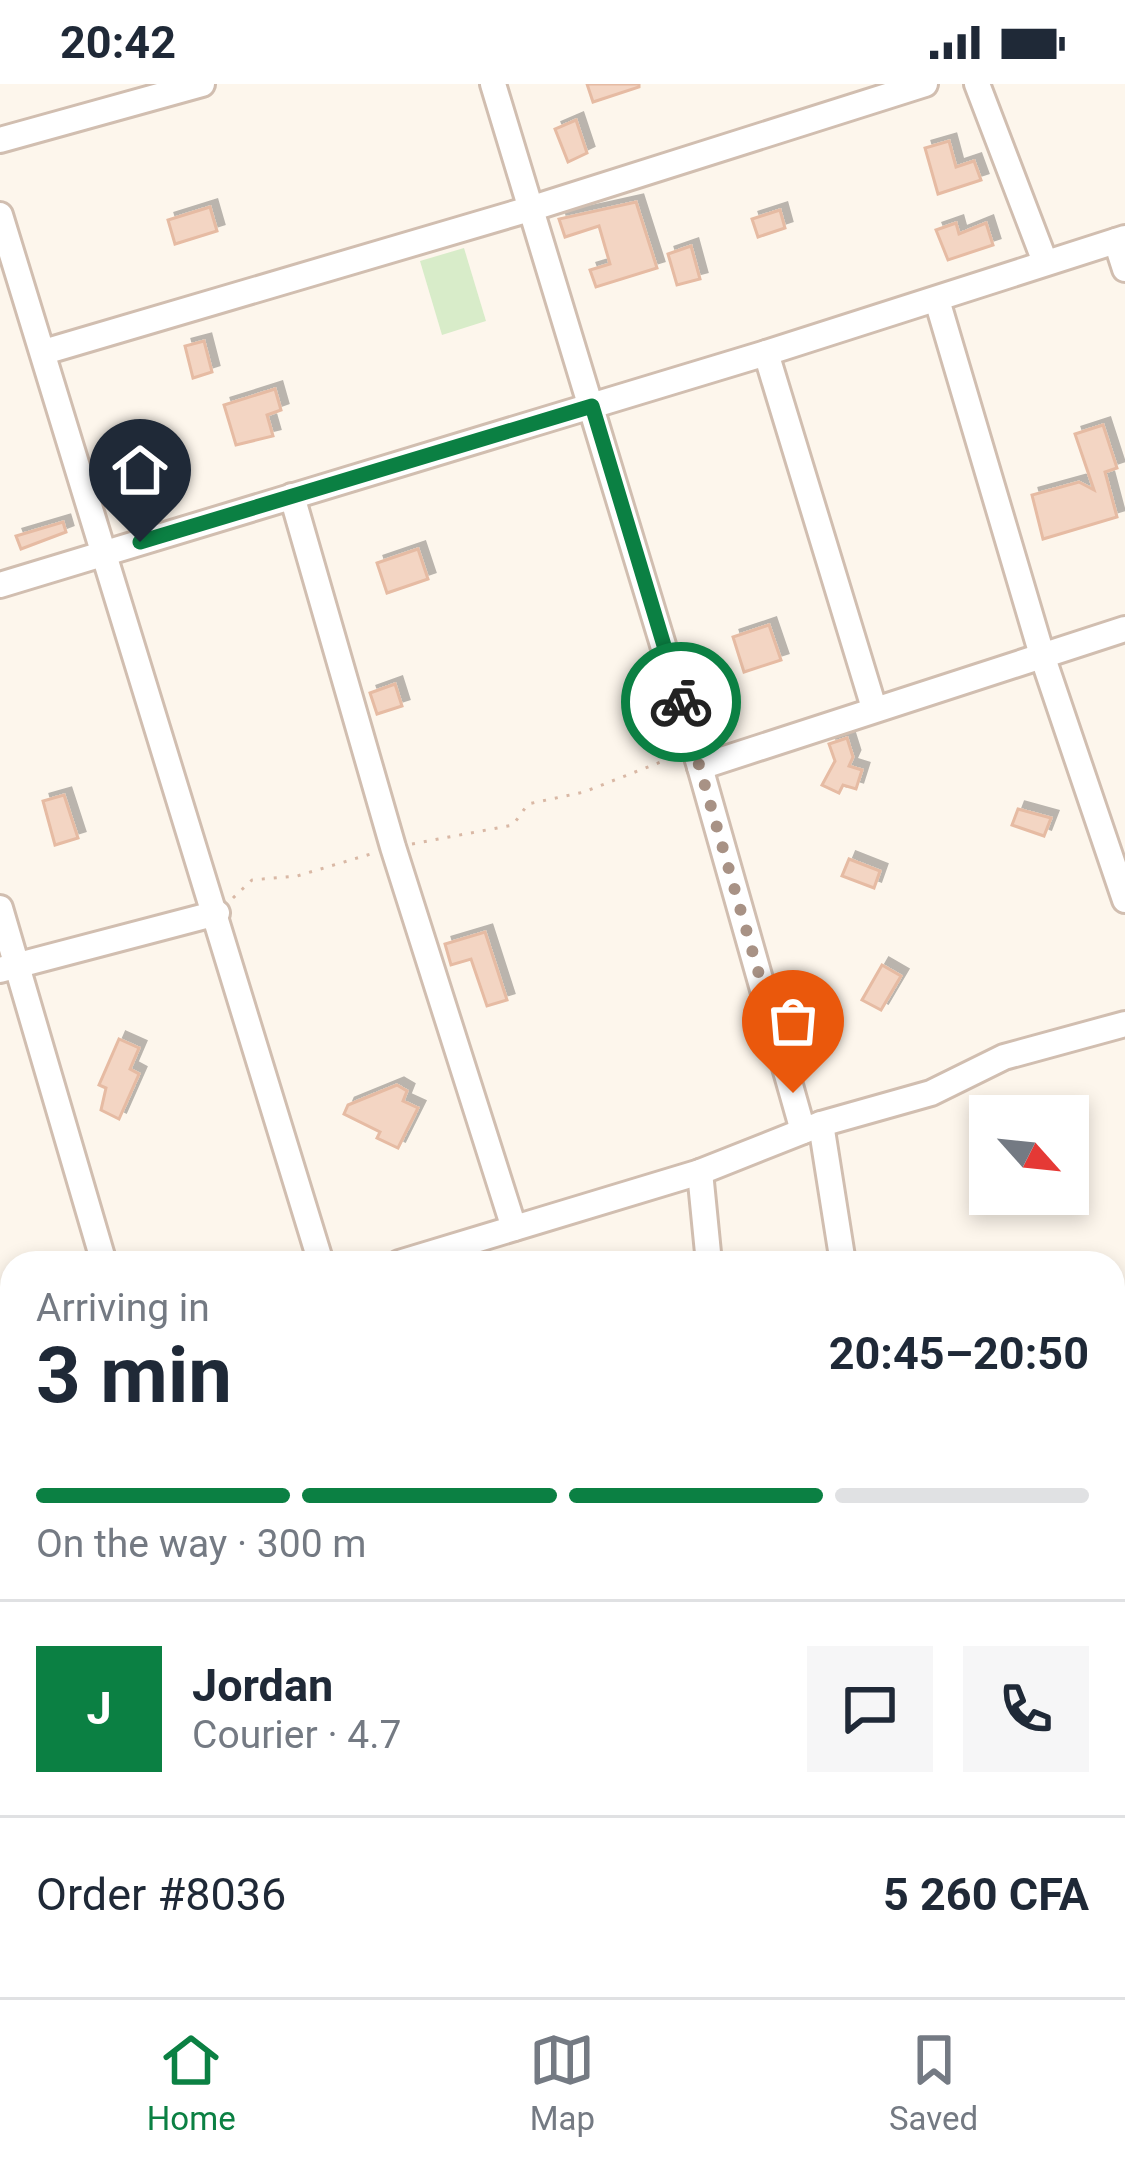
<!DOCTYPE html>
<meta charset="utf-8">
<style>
:root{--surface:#fff;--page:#f6f6f7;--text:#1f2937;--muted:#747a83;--line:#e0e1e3;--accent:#0b8043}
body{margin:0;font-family:Roboto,sans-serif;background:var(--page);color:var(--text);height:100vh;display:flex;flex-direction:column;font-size:45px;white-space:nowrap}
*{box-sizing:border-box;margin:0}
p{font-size:39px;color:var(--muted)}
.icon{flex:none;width:66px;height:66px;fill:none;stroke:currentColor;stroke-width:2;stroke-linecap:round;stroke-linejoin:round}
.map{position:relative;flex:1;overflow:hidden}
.details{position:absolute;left:0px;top:1167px;width:1125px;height:747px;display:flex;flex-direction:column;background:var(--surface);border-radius:36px 36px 0 0;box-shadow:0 6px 18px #0003}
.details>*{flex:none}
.needle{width:78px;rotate:117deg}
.fabs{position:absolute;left:969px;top:1011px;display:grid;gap:24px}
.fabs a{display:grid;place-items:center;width:120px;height:120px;border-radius:0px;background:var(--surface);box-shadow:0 6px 18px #0003;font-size:60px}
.pin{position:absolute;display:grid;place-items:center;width:102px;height:102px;color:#fff;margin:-123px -51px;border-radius:50% 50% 50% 0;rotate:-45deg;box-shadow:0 0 12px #0007}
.pin .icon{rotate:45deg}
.courier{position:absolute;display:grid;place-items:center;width:120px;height:120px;margin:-60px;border:9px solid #0b8043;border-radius:50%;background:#fff;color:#222;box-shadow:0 3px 15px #0007}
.head em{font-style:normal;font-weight:700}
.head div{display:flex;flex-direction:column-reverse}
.head{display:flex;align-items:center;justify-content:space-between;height:204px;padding:0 36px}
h1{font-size:78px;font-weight:700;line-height:90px}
.bar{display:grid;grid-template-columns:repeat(4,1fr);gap:18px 12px;align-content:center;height:144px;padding:0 36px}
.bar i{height:15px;border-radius:9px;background:var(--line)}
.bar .active{background:var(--accent)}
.bar p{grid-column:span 4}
.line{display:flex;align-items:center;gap:30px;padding:0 36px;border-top:3px solid var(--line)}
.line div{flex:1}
.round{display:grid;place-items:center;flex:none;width:126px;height:126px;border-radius:0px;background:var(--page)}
.status{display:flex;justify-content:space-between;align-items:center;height:84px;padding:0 60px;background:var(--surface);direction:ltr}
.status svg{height:33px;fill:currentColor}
.menu{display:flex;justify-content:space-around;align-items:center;height:168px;border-top:3px solid var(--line);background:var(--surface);font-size:33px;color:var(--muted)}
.menu a{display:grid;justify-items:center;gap:6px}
.menu .active{color:var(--accent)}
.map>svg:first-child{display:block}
.green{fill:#d8ecc9}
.building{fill:#f3d5c3;stroke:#e6bba3;stroke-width:3;filter:url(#shadow)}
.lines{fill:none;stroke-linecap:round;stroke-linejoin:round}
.minor-casing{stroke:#d1beb0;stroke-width:30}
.path{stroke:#d9b8a5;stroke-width:3;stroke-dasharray:3 9;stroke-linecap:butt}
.minor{stroke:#fff;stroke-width:24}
.done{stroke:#a89285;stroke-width:12;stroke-dasharray:0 21.6}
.route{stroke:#0b8043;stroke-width:15}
</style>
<div class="status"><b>20:42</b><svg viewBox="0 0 49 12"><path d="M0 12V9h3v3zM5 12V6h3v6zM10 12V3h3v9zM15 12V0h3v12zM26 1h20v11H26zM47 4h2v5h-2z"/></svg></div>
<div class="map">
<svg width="1125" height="1913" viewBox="0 0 1125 1913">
<defs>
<filter id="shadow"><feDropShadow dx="7" dy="-7" stdDeviation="0" flood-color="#0004"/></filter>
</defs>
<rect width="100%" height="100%" fill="#fdf6ec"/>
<path class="green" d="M464,164L486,237L442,251L420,177Z"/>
<g class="building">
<path d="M587,0H639V3L593,18Z"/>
<path d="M576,36L587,69L568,78L555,45Z"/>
<path d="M949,57L956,83L974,77L981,96L938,110L925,64Z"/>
<path d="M636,118L657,184L596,203L590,186L610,180L599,142L565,153L559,135Z"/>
<path d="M210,123L217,147L175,160L168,136Z"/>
<path d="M780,126L785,144L758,153L752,135Z"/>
<path d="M956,139L959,150L986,139L993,161L948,176L936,146Z"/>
<path d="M691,162L700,195L677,201L668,170Z"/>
<path d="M204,257L212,288L193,294L185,262Z"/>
<path d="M275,305L281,326L267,331L273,352L236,361L224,321Z"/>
<path d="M1103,341L1117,384L1105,388L1117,433L1043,455L1032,411L1079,398L1094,406L1075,350Z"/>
<path d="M63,438L66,448L21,465L16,452Z"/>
<path d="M418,465L428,495L387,509L377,479Z"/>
<path d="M769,541L781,576L744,588L733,553Z"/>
<path d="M395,600L402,622L377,630L370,609Z"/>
<path d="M847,654L853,673L849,682L862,686L856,705L843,701L839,709L822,701L835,677L829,660Z"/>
<path d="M64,711L78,754L55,761L43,717Z"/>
<path d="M1018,725L1051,734L1044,752L1012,741Z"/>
<path d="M849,775L880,787L874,804L842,792Z"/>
<path d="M485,848L507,916L487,922L471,875L451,881L445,860Z"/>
<path d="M882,881L901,892L881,926L862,916Z"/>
<path d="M119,955L139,964L130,985L139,990L119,1035L101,1026L106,1004L99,1001Z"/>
<path d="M397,1001L407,1007L403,1017L418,1024L398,1064L377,1054L380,1048L344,1030L348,1021Z"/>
</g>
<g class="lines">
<g class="minor-casing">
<g id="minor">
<path d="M493,0L700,683L803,1047"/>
<path d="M977,0L1045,178"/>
<path d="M0,56L202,0"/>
<path d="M0,131L321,1179"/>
<path d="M1116,157L1125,185"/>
<path d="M937,216L1042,571L1125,816"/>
<path d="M44,268L533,124L925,0"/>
<path d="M766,269L874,624"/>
<path d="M292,412L393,763L514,1144"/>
<path d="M0,501L766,269L1125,154"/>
<path d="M700,683L1125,545"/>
<path d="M0,824L104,1179"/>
<path d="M0,886L217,829"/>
<path d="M821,1040L843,1179"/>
<path d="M700,1088L709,1179"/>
<path d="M399,1179L700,1088L821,1040L931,1009L1004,973L1125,940"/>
<path d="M0,1313L12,1309"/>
<path d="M1113,1410H1125"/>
<path d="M0,1457L12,1456"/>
<path d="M1113,1554L1125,1562"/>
<path d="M198,1902L199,1913"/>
<path d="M763,1902L764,1913"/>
</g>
</g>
<g class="path">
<path d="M412,760L513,741L528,720L584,708L676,672"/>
<path d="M233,814L252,796L297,792L374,769"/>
</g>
<use href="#minor" class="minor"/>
</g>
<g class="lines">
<path class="done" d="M681,618L793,1009"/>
<path class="route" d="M140,458L592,322L681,618"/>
</g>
</svg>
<div class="fabs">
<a><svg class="needle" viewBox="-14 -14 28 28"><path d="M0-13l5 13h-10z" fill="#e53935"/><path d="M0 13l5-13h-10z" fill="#747a83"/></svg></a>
</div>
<div class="pin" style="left:793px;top:1009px;background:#ea580c"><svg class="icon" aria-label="bag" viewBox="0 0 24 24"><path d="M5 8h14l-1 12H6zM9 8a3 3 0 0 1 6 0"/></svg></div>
<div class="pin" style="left:140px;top:458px;background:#1f2937"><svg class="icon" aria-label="home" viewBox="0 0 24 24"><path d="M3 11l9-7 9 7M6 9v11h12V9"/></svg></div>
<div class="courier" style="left:681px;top:618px"><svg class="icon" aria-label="bike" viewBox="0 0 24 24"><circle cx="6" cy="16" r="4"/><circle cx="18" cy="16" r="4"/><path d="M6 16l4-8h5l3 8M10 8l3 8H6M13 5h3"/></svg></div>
<section class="details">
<div class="head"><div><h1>3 min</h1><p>Arriving in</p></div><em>20:45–20:50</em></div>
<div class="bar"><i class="active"></i><i class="active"></i><i class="active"></i><i></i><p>On the way · 300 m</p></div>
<div class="line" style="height:216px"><b class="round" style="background:var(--accent);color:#fff">J</b><div><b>Jordan</b><p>Courier · 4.7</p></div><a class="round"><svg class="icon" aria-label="chat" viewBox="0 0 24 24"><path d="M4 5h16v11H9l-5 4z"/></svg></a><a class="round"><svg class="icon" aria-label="phone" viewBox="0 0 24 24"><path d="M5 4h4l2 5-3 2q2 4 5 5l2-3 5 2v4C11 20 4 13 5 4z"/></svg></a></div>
<div class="line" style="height:156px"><div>Order #8036</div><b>5 260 CFA</b></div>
</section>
</div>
<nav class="menu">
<a class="active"><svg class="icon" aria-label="home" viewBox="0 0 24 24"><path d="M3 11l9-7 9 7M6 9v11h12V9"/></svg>Home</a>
<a><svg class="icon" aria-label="map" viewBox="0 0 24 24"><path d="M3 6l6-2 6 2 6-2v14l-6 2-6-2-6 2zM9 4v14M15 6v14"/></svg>Map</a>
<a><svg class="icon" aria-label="saved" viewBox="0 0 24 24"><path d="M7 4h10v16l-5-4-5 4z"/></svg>Saved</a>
</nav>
